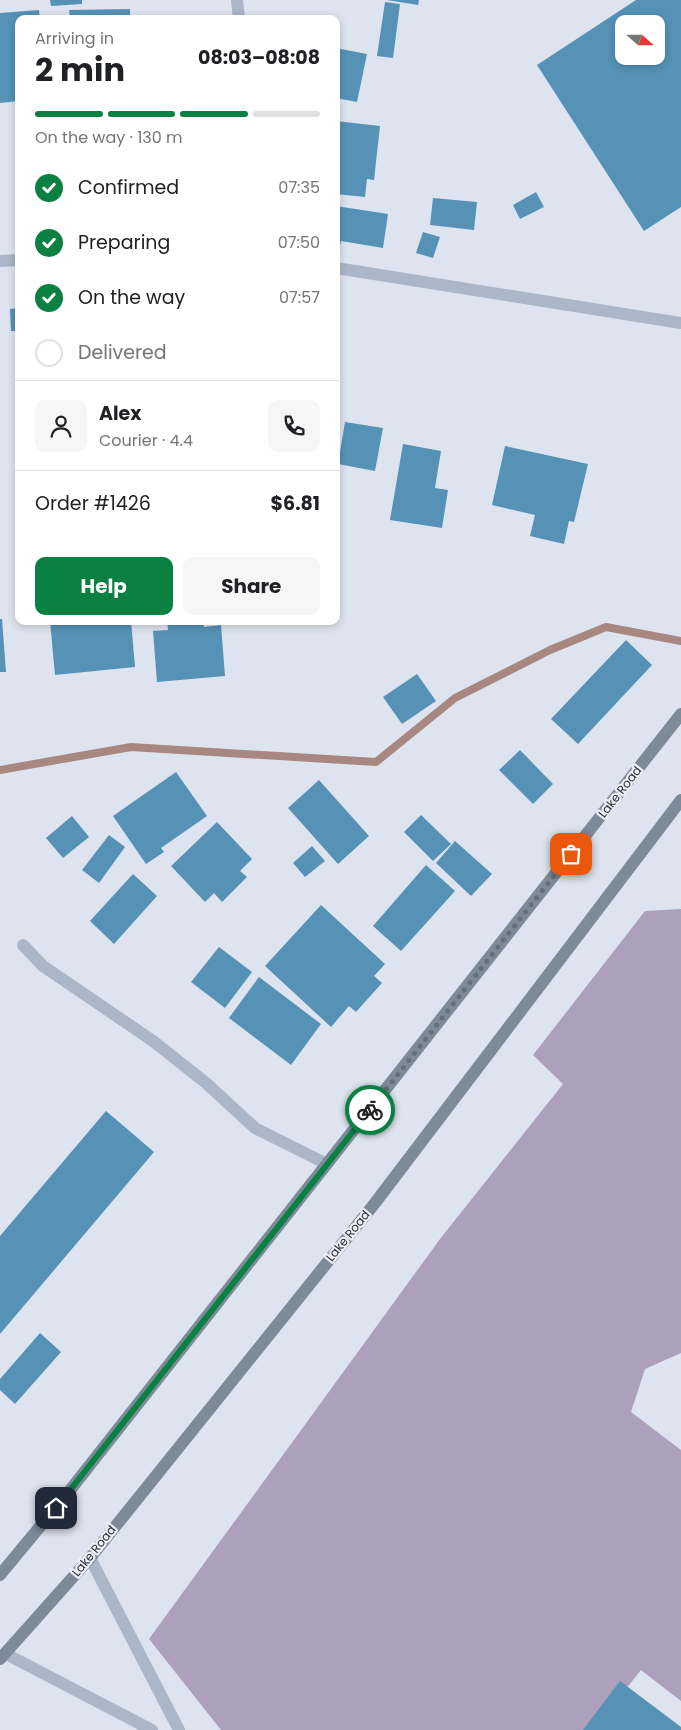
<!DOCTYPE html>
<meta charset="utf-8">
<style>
:root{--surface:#fff;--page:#f6f6f6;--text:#202124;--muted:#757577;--line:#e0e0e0;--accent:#0b8043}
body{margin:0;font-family:Poppins,sans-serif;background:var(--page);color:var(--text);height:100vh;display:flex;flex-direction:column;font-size:19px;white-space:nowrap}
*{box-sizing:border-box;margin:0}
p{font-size:16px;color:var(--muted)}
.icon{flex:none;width:28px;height:28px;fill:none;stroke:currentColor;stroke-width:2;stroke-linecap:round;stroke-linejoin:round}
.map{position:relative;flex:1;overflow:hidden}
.panel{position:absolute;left:15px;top:15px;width:325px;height:610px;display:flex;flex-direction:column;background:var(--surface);border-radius:10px;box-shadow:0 2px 8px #0003}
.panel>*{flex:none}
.needle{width:32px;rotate:111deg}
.buttons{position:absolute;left:615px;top:15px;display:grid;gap:10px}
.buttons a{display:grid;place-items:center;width:50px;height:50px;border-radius:10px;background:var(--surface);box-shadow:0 2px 8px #0003;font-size:25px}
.pin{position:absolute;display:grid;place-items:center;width:42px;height:42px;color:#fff;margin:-21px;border-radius:10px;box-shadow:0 2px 8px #0006}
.courier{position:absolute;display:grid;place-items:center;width:50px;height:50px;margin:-25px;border:4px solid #0b8043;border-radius:50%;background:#fff;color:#222;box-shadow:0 1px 6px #0007}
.head em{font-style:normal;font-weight:700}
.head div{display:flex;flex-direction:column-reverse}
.head{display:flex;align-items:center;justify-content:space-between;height:85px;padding:0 20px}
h1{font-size:32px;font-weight:700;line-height:38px}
.bar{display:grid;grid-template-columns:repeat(4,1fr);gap:8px 5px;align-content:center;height:60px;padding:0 20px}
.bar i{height:6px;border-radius:4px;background:var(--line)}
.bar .selected{background:var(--accent)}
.bar p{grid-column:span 4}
.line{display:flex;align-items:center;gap:12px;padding:0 20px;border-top:1px solid var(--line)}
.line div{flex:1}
.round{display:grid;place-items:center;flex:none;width:52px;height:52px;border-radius:10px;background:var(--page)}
ol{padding:0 20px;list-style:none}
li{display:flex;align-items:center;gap:15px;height:55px}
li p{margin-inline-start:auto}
li .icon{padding:5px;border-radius:50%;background:var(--accent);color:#fff;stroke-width:4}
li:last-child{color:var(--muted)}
li i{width:28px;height:28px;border:2px solid var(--line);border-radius:50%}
.action{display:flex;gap:10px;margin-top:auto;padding:10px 20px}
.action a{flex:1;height:58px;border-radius:10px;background:var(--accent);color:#fff;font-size:20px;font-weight:700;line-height:58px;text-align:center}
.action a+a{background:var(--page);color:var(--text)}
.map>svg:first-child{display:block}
.green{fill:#ada0bc}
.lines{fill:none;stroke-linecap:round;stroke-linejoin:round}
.stream{stroke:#a88780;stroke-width:8}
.building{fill:#5592b6;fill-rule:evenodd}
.service{stroke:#abb6c6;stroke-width:12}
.minor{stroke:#abb6c6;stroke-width:12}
.secondary{stroke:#7d8b99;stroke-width:12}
.done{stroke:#686e75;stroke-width:5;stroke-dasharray:0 9}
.route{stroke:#0b8043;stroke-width:6}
.labels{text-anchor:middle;stroke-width:4.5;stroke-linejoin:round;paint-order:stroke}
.street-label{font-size:12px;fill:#292f34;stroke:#eaeef7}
</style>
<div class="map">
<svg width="681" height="1730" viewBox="0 0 681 1730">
<rect width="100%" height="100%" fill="#dee4ef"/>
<path class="green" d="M681,909V1353L645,1369L631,1412L681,1450V1701L641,1670L593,1730H221L149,1639L440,1239L563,1084L533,1055L645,911Z"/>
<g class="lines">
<path class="stream" d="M0,770L131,747L376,762L455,698L550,650L606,627L681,641"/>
</g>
<g class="building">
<path d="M50,0H82V4L51,6Z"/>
<path d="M387,0H419L418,5Z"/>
<path d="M636,0H681V207L644,231L537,65ZM624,24H656V56H624Z"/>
<path d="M385,2L400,4L393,58L377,56Z"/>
<path d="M130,9V19H70L69,10Z"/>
<path d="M39,10L40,19H19V101L0,103V13Z"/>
<path d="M336,48L367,54L357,102L336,98Z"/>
<path d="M336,121L380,126L374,180L367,179L365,197L336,194Z"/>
<path d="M536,192L544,207L520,219L513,205Z"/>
<path d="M15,197H19V218H16Z"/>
<path d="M433,198L477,202L474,230L430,225Z"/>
<path d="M336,206L388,214L383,248L341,241L339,252L336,251Z"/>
<path d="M423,232L440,237L433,258L416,253Z"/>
<path d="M19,308V331H11L10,309Z"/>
<path d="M345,422L383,428L375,471L338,464Z"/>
<path d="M403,444L441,451L435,488L448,490L442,528L390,520Z"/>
<path d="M505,446L588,464L574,522L569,521L564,544L530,536L535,515L492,505Z"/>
<path d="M0,619H2L6,672H0Z"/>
<path d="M50,621H131L135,667L55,675Z"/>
<path d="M167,621H203L204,627L221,625L225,676L157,682L153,631L168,630Z"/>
<path d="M626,640L652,665L578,744L551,719Z"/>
<path d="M417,674L436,701L402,724L383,697Z"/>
<path d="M520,750L553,784L533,804L499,770Z"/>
<path d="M176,772L207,816L161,848L164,852L146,864L113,816Z"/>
<path d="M319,780L369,836L338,864L288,808Z"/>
<path d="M421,815L451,844L433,861L404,832Z"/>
<path d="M72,816L89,837L63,858L46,838Z"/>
<path d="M217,822L252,859L240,871L247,877L222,902L214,893L205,902L171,866Z"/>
<path d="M109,835L125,847L99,883L82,870Z"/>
<path d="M455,841L492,874L471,896L436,863Z"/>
<path d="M312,846L325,861L305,877L293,863Z"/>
<path d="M426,865L455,891L401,951L373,926Z"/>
<path d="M133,874L157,896L114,944L90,921Z"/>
<path d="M321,905L385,964L374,976L382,983L356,1012L349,1006L331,1027L265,966Z"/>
<path d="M219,947L252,972L225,1008L191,982Z"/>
<path d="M259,977L321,1024L291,1065L229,1018Z"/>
<path d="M106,1111L154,1152L0,1334V1236Z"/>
<path d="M40,1333L61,1352L15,1404L0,1390V1379Z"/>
<path d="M620,1681L681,1727V1730H583Z"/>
</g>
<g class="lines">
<path class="service" d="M23,945L43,966L153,1041L206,1083L255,1128L327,1164"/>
<g class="minor">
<path d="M237,0L239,19"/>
<path d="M0,261L19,260"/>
<path d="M336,268L681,323"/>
<path d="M90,1558L179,1730"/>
<path d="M6,1654L152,1730"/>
</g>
<g class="secondary">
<path d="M0,1575L67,1494L681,714"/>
<path d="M0,1659L90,1558L375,1203L681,800"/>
</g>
</g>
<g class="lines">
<path class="done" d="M370,1110L571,854"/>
<path class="route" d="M56,1508L370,1110"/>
</g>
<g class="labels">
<g class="street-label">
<text transform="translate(620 792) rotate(-52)" y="4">Lake Road</text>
<text transform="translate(348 1236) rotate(-51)" y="4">Lake Road</text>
<text transform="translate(94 1551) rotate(-51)" y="4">Lake Road</text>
</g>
</g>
</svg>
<div class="buttons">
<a><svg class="needle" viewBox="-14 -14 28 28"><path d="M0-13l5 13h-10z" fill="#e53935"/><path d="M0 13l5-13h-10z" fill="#757577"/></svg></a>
</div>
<div class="pin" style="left:571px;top:854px;background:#ea580c"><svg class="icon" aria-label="bag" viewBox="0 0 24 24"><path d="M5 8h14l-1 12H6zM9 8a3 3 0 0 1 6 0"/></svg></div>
<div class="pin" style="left:56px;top:1508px;background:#1f2937"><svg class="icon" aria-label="home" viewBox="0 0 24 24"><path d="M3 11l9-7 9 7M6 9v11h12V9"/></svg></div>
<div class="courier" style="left:370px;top:1110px"><svg class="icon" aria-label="bike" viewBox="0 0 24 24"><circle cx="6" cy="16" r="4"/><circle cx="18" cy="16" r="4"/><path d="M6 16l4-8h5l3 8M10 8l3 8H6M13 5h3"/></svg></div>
<section class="panel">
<div class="head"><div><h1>2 min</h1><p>Arriving in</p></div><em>08:03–08:08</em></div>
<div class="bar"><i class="selected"></i><i class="selected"></i><i class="selected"></i><i></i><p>On the way · 130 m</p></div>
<ol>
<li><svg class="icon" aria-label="check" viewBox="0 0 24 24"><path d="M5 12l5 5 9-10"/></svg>Confirmed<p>07:35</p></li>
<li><svg class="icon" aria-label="check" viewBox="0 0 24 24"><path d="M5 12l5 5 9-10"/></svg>Preparing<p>07:50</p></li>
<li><svg class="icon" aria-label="check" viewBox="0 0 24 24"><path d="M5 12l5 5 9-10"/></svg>On the way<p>07:57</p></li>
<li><i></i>Delivered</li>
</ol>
<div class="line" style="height:90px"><a class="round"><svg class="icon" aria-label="person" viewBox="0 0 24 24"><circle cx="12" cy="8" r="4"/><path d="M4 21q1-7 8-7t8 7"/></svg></a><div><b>Alex</b><p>Courier · 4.4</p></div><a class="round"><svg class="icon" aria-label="phone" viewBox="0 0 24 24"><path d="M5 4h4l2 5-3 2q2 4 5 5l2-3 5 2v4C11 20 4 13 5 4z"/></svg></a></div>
<div class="line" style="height:65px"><div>Order #1426</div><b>$6.81</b></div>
<div class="action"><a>Help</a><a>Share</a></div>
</section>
</div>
